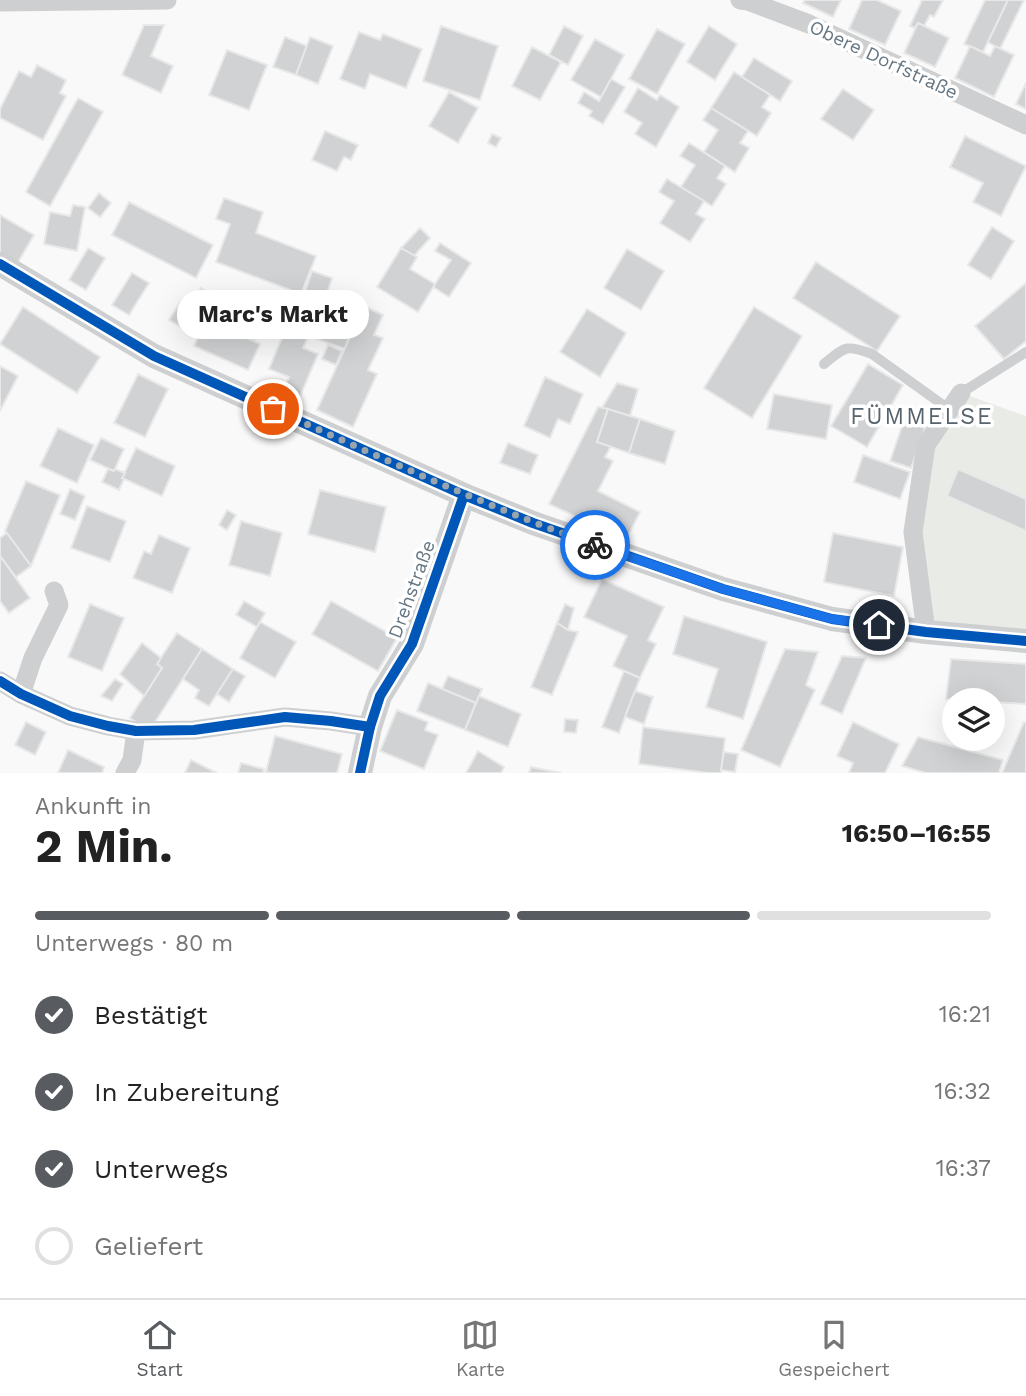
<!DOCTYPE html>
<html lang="de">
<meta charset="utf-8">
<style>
:root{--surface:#fff;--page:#f2f2f2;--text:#222;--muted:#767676;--line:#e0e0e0;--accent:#585c60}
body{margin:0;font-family:"Work Sans",sans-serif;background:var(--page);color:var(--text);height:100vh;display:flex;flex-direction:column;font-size:26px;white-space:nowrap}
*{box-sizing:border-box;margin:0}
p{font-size:23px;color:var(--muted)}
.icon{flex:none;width:38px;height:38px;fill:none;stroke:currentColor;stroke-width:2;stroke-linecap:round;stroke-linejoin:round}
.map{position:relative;height:773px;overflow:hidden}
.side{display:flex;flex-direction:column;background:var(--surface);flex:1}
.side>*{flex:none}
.buttons{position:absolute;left:942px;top:688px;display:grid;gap:14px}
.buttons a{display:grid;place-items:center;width:63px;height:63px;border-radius:50%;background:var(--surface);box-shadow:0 7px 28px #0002;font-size:35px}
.pin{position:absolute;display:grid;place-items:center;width:60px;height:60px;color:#fff;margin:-30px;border:4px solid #fff;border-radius:50%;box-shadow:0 2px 7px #0007}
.courier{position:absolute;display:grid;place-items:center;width:70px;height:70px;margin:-35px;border:5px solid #1a73e8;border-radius:50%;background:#fff;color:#222;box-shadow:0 2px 9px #0007}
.bubble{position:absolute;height:49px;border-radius:24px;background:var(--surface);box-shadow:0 7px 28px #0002;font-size:23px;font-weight:700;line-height:49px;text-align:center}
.summary em{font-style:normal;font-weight:700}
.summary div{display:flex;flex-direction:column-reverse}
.summary{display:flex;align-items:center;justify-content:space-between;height:119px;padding:0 35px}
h1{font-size:46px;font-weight:700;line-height:52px}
.bar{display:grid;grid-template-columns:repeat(4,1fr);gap:10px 7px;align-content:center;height:84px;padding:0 35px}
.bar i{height:9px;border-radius:5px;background:var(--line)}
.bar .current{background:var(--accent)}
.bar p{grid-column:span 4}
ol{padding:0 35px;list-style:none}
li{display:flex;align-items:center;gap:21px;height:77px}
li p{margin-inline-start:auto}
li .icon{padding:7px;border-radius:50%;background:var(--accent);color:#fff;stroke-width:4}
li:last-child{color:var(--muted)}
li i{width:38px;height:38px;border:4px solid var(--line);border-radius:50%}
.tab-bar{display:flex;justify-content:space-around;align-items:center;height:98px;border-top:2px solid var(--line);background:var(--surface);font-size:19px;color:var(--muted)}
.tab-bar a{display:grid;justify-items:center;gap:4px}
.tab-bar .current{color:var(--accent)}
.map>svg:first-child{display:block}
.green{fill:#e8ebe6}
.building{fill:#d0d2d3;stroke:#e8e8e8;stroke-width:2}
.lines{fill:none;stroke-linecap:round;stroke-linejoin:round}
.service{stroke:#cecfd0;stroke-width:10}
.minor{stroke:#cecfd0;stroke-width:19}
.tertiary{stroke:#cecfd0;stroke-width:24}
.cycleway-casing{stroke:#fff;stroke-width:15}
.cycleway{stroke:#0057b8;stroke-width:10}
.done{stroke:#99a4ac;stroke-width:7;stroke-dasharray:0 12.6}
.route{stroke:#1a73e8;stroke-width:9}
.labels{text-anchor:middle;stroke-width:7;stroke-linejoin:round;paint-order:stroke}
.street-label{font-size:19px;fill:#657683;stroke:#fff}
.quarter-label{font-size:23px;letter-spacing:2px;fill:#57646e;stroke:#fff}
</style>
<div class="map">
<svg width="1026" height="773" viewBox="0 0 1026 773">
<rect width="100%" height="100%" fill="#f9f9f9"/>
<path class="green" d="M961,393L1026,416V641L926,632L913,532L926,445Z"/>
<g class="building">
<path d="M805,0H841L833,17L803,3Z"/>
<path d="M862,0H877L901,11L885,45L849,29Z"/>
<path d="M922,0H943L934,17L930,15L924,26L918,23L915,28L910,26Z"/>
<path d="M985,0H1008L983,52L964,44Z"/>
<path d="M1008,0H1024L1000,49L988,42Z"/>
<path d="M918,23L949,38L935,67L904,53Z"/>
<path d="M144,25H164L151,56L173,66L161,93L122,75Z"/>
<path d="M441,26L498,46L480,100L423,81Z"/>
<path d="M564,26L583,36L568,65L549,55Z"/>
<path d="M709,26L737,44L715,80L687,62Z"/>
<path d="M657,29L685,44L657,94L629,79Z"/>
<path d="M359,32L380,40L383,34L422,49L406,88L370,74L365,89L340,79Z"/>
<path d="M285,37L307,46L296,75L273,67Z"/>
<path d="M310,37L333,46L318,84L296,75Z"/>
<path d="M595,39L624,55L601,97L571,80Z"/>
<path d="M970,46L990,56L995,46L1014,55L994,97L955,78Z"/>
<path d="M532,47L561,62L540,100L512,86Z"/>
<path d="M227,50L267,65L249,110L209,95Z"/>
<path d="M754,58L792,81L780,101L742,77Z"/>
<path d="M37,65L66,80L60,93L66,96L43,140L0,118V109L19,71L31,77Z"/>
<path d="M734,72L770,95L762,107L771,113L757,136L711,108Z"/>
<path d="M611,79L625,87L603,124L589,116L592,111L578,103L584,92L599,101Z"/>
<path d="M1026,83V109L1016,104Z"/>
<path d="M638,88L657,100L660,95L679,107L656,147L635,134L642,123L624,112Z"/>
<path d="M843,89L874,110L853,140L821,119Z"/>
<path d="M449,92L478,108L458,143L429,126Z"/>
<path d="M78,98L103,112L50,206L26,192Z"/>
<path d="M711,108L748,131L740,143L749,148L735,172L704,152L718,130L703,120Z"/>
<path d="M325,131L358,145L351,160L344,157L337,171L312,160Z"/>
<path d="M492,134L501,138L496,147L488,143Z"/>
<path d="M965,136L1026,166L1001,216L973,202L983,183L950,167Z"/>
<path d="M689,143L725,166L717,178L726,184L712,206L681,187L695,165L680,156Z"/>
<path d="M667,179L704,201L696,214L705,219L690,242L660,223L674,201L659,192Z"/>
<path d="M99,193L111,203L100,217L88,208Z"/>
<path d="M224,198L263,212L256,233L316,256L301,294L216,262L230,224L216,219Z"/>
<path d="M129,202L213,245L196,278L112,235Z"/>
<path d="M73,205L85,207L77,251L44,244L50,212L70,216Z"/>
<path d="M0,215L34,235L17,264L0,254Z"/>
<path d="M992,227L1014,241L991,279L968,265Z"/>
<path d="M420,228L430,238L414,256L401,248Z"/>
<path d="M440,243L471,263L449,297L433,287L451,260L435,251Z"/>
<path d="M88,248L105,258L86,290L69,280Z"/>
<path d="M401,248L417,257L410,269L435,284L418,312L377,287Z"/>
<path d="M627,249L664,271L641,310L604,288Z"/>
<path d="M816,262L900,316L877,351L793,298Z"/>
<path d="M312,271L332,278L324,303L356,314L345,349L292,330Z"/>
<path d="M132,273L149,283L129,315L112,305Z"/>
<path d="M1026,283V341L1004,359L975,326Z"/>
<path d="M201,288L219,299L239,308L241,306L257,314L253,322L260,325L254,341L206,319L198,337L169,320L181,301L190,306Z"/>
<path d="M364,306L383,315L374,335L383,338L368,370L377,374L353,427L317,410Z"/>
<path d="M23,307L100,357L77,393L0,344Z"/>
<path d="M754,307L802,336L752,418L704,388Z"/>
<path d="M587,309L626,333L600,377L560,352Z"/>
<path d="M206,319L260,344L248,370L194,346Z"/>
<path d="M286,328L308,337L303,348L318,354L299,399L283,393L289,377L269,369Z"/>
<path d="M328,345L342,351L336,365L322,359Z"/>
<path d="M868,364L903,385L867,447L831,426Z"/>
<path d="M0,366L18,376L0,411Z"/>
<path d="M138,374L168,389L145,437L114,423Z"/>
<path d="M545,377L583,394L570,424L558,419L550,438L524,426Z"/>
<path d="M617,383L638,389L630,416L602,408Z"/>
<path d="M774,394L832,405L826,439L767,429Z"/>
<path d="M598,407L608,409L597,442L611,446L605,457L613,461L598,491L640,512L626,540L549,504Z"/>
<path d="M608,409L640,419L629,453L597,442Z"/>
<path d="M907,412L928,419L911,468L890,461Z"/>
<path d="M640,419L675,431L665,464L629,453Z"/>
<path d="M58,428L94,445L77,483L40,466Z"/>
<path d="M101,438L124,449L114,471L90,460Z"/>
<path d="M508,443L538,455L530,474L500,463Z"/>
<path d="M136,448L175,466L162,496L122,478Z"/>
<path d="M863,455L910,472L900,499L854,482Z"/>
<path d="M108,469L114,471L115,469L125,473L122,478L124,479L119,490L102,482Z"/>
<path d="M958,469L1026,499V531L947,496Z"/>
<path d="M26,481L60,495L31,566L5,531Z"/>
<path d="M70,489L85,496L75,520L60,514Z"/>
<path d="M320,490L386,507L375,552L308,534Z"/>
<path d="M87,506L126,521L110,562L71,548Z"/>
<path d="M227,510L236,515L227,530L219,525Z"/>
<path d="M241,521L282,533L270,576L229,565Z"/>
<path d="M7,533L31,566L16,577L0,556V538Z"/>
<path d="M833,533L903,547L894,596L824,582Z"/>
<path d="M159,535L190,548L172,593L133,578L144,551L151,554Z"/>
<path d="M0,556L30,598L9,613L0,601Z"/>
<path d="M602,579L664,607L648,640L656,644L640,678L613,666L627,636L584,617Z"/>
<path d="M244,601L265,613L257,627L236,615Z"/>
<path d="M331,601L397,638L378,671L312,634Z"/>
<path d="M90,604L124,618L102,671L68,657Z"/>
<path d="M565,604L574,608L568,630L557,623Z"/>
<path d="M684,616L767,642L743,719L706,707L718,669L673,654Z"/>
<path d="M260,622L296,642L275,678L240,658Z"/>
<path d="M557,623L568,630L578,632L552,695L531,687Z"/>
<path d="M177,633L202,649L155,722L142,726L130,718L162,668L157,664Z"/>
<path d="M142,643L161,658L157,664L162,668L144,696L120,674Z"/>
<path d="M202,649L233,669L209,706L195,698L199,690L183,679Z"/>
<path d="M785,649L818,652L806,685L815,690L780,767L741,750Z"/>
<path d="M842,656L866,658L842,714L820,704Z"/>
<path d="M951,659L1026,664V704L992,702V700L946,699Z"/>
<path d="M233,669L245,676L229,702L217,694Z"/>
<path d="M624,671L640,678L619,733L602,727Z"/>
<path d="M448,676L482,689L476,703L442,689Z"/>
<path d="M115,679L123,684L112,701L101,696Z"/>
<path d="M428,683L476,703L465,730L417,711Z"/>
<path d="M635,691L653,697L644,724L625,717Z"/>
<path d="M479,696L521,714L508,747L465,730Z"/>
<path d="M397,710L428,722L425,730L438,735L424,769L380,751Z"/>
<path d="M565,719L578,720L576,733L564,732Z"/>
<path d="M26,722L46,732L35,755L15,745Z"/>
<path d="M853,722L899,744L885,773H849L853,763L837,756Z"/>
<path d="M1024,722L1026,723V773H1002Z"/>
<path d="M643,727L725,738L721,773H709L639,764Z"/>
<path d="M275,736L342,754L337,773H271L266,772Z"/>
<path d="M918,737L1003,760L999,773H926L902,766Z"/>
<path d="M68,750L104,767L102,773H58Z"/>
<path d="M478,751L504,767L501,773H466Z"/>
<path d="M724,752L738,754L735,772L721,770Z"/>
<path d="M191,760L217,773H185Z"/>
<path d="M241,763L264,769L263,773H238Z"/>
<path d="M531,767L561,773H529Z"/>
</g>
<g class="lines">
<g class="service">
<path d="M824,364C845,347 845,344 872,354L950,410"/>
<path d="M961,393L1026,352"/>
</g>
<g class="minor">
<path d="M740,0L748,1L809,24L1026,125"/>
<path d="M0,2L167,0"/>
<path d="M926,632L913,532L926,445L961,393"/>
<path d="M0,681L21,694L70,716L108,726L136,731L194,730L285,717L331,721L370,727"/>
<path d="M21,694L33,658L59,605L54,591"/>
<path d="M125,773L132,760L136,731"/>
</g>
<g class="tertiary">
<path d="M0,264L154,356L464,495L533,523L723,589L832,619L926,632L1026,641"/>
<path d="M360,773L370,727L380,696L412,644L464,495"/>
</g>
<g class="cycleway-casing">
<g id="cycleway">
<path d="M0,264L154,356L464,495L533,523L723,589L832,619L926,632L1026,641"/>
<path d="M0,681L21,694L70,716L108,726L136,731L194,730L285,717L331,721L370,727"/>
<path d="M360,773L370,727L380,696L412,644L464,495"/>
</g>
</g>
<use href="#cycleway" class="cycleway"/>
</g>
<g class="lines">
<path class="done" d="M273,409C380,457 485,506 595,545"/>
<path class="route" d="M595,545L723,589L832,619L879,625"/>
</g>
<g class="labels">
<g class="street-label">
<text transform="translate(884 59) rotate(25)" y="7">Obere Dorfstraße</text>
<text transform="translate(411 589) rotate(-70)" y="7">Drehstraße</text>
</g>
<g class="quarter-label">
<text x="922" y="424">FÜMMELSE</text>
</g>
</g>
</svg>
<div class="buttons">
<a><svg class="icon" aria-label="layers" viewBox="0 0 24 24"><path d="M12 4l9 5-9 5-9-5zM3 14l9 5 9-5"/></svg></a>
</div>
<div class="pin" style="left:273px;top:409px;background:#ea580c"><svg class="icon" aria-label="bag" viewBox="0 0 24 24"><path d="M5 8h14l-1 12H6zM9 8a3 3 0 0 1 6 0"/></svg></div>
<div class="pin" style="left:879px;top:625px;background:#1f2937"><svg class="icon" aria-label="home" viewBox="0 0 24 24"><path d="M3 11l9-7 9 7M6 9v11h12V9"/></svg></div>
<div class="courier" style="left:595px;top:545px"><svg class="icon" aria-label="bike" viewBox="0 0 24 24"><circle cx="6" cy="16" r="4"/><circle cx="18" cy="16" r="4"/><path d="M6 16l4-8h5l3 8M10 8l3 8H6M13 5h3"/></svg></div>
<div class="bubble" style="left:177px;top:290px;width:192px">Marc's Markt</div>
</div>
<section class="side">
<div class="summary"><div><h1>2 Min.</h1><p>Ankunft in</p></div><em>16:50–16:55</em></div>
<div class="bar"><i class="current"></i><i class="current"></i><i class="current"></i><i></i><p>Unterwegs · 80 m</p></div>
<ol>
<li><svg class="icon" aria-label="check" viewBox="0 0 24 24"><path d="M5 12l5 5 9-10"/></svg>Bestätigt<p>16:21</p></li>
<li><svg class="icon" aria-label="check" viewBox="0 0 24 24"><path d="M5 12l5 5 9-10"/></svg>In Zubereitung<p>16:32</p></li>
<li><svg class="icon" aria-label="check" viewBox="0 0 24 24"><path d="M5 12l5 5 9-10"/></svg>Unterwegs<p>16:37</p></li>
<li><i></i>Geliefert</li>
</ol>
</section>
<nav class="tab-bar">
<a class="current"><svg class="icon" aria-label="home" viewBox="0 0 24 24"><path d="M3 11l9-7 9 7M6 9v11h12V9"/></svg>Start</a>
<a><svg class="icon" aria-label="map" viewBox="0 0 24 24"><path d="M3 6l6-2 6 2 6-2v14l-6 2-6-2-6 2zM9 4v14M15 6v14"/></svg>Karte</a>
<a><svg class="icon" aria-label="saved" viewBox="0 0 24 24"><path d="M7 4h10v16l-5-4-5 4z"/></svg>Gespeichert</a>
</nav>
